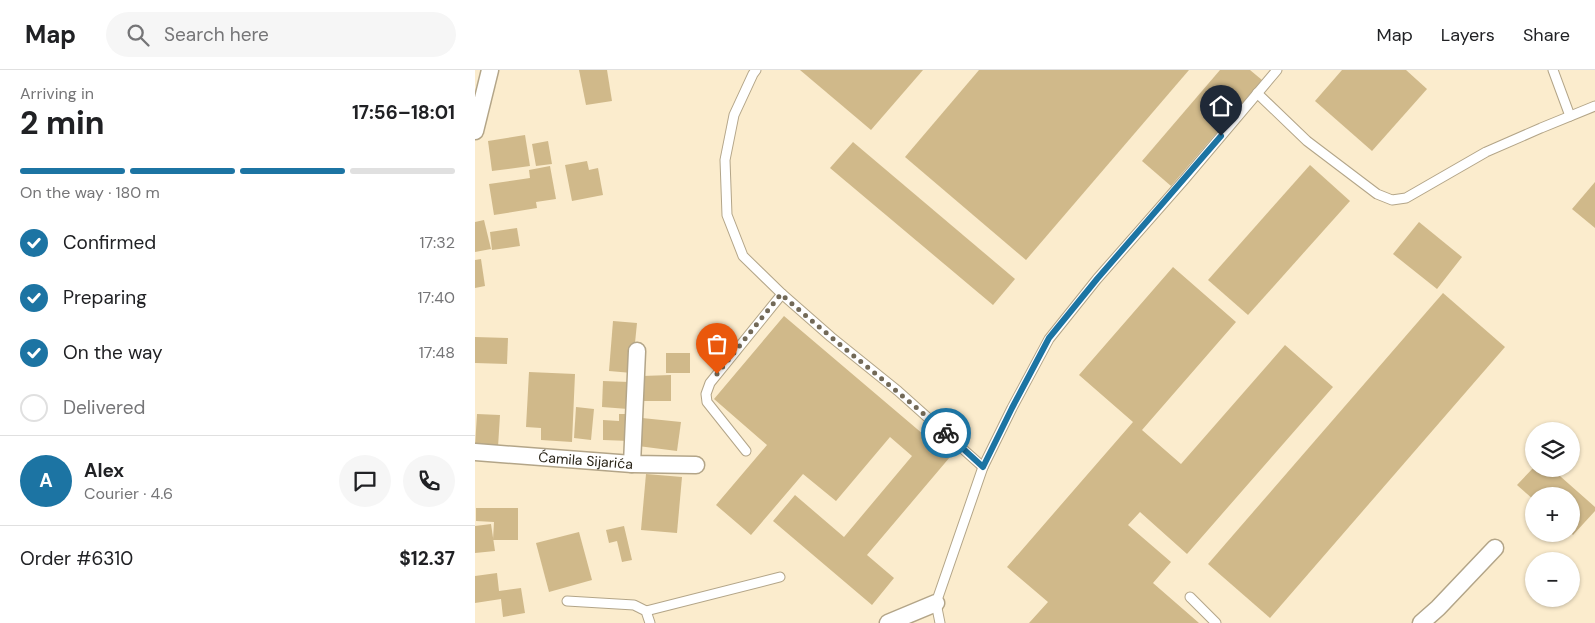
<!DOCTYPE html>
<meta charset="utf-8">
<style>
:root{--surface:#fff;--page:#f6f6f6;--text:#202124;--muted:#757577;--line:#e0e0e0;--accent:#1c74a3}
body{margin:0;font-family:"DM Sans",sans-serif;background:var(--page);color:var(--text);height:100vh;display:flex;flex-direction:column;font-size:19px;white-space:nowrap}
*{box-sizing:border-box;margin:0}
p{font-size:16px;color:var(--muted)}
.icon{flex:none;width:28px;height:28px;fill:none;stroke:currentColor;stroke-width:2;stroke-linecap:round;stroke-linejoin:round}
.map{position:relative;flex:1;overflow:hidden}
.side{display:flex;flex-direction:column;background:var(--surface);width:475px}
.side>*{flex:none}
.buttons{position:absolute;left:1050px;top:352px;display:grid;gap:10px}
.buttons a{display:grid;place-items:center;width:55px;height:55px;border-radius:50%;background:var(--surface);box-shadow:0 1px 4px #0004;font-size:25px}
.pin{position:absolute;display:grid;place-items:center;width:42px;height:42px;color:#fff;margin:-51px -21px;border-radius:50% 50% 50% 0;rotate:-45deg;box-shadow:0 0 5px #0007}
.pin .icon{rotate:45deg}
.courier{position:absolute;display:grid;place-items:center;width:50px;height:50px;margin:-25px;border:4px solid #1c74a3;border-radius:50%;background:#fff;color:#222;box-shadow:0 1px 6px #0007}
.head em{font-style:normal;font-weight:700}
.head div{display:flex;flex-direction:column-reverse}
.head{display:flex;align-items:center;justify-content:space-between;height:85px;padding:0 20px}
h1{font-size:32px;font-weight:700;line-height:38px}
.bar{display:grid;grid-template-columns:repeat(4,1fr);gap:8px 5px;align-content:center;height:60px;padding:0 20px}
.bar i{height:6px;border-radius:4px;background:var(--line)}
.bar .selected{background:var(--accent)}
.bar p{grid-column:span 4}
.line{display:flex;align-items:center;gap:12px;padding:0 20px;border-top:1px solid var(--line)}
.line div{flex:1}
.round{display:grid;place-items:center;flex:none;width:52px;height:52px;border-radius:26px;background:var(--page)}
ol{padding:0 20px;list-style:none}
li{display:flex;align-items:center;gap:15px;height:55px}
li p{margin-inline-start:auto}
li .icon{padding:5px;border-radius:50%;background:var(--accent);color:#fff;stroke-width:4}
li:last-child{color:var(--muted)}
li i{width:28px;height:28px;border:2px solid var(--line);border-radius:50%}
header{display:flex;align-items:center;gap:30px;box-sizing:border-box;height:70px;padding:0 25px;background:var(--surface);border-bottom:1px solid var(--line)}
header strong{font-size:24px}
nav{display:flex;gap:28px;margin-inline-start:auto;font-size:18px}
.search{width:350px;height:45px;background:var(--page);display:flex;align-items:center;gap:12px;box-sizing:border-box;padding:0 18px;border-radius:28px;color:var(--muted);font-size:19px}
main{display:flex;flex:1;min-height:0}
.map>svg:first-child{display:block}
.building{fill:#d0b98a}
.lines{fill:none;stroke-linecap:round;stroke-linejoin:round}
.lane-casing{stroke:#b3a588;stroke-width:11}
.street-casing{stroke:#b3a588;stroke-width:19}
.lane{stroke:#fff;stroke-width:9}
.street{stroke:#fff;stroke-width:16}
.done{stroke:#726957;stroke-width:5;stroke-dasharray:0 9}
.route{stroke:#1c74a3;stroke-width:6}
.labels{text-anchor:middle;stroke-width:5;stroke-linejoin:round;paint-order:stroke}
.street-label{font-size:14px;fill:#282317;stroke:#fefbf5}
</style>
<header>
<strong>Map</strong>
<div class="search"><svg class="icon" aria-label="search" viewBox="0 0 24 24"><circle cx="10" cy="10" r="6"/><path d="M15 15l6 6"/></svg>Search here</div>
<nav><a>Map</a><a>Layers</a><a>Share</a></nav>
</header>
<main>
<section class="side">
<div class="head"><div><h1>2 min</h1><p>Arriving in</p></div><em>17:56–18:01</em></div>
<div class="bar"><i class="selected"></i><i class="selected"></i><i class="selected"></i><i></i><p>On the way · 180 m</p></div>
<ol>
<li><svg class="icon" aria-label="check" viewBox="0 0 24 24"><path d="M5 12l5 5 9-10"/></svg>Confirmed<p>17:32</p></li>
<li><svg class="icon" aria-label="check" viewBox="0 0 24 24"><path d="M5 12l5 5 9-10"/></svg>Preparing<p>17:40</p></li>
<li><svg class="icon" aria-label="check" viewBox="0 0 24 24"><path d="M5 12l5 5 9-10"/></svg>On the way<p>17:48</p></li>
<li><i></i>Delivered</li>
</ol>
<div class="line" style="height:90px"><b class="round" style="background:var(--accent);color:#fff">A</b><div><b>Alex</b><p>Courier · 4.6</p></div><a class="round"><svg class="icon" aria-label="chat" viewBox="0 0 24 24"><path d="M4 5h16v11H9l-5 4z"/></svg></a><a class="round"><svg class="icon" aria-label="phone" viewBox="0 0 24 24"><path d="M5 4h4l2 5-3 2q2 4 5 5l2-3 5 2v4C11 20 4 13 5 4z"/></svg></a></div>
<div class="line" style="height:65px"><div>Order #6310</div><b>$12.37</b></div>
</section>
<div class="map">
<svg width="1120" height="553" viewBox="0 0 1120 553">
<rect width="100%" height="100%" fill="#fbeccd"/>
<g class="building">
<path d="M104,0H132L137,31L111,35Z"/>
<path d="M325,0H448L396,60Z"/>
<path d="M504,0H714L551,190L430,87Z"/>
<path d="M745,0H775L787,10L696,116L667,91Z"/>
<path d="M867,0H931L952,19L897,81L840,31Z"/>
<path d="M50,65L55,96L17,101L13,71Z"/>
<path d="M73,71L77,94L61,96L57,74Z"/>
<path d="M378,72L540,209L518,235L355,98Z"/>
<path d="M112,91L114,100L123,98L128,125L97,131L90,95Z"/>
<path d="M835,95L875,131L773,245L733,210Z"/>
<path d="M75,96L81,129L61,132L62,138L19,145L14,114L55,108L54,100Z"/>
<path d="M1120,112V158L1097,139Z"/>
<path d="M9,150L16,179L0,182V152Z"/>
<path d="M944,152L987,187L962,219L918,184Z"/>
<path d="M42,158L45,176L17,180L15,162Z"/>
<path d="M6,189L10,216L0,218V190Z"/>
<path d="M698,197L761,252L667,360L706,394L810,275L858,317L712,484L665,442L653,455L696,492L678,513L724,553H554L573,532L532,497L658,352L604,305Z"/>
<path d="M968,223L1030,277L795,548L733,494Z"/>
<path d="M309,246L475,387L392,485L419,508L397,535L298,451L320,425L369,467L437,386L415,367L361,431L328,404L276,465L241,435L292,375L239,329Z"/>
<path d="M138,251L162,253L157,303L134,301Z"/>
<path d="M0,267L33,268L32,294L0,293Z"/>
<rect x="191" y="283" width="24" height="20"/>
<path d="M54,302L100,304L97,372L66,370V358L51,357Z"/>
<path d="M196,305V331H167V306Z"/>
<path d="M128,311L154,312L153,339L127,337Z"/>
<path d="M101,337L119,339L116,370L99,368Z"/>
<path d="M2,344L25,345L23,377L0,376Z"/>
<path d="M144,344H156L155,371L128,370V350L144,351Z"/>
<path d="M167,348L206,352L202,381L163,376Z"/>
<path d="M1059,397V399H1077L1120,437V441L1098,465L1096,463V426H1059V430L1042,415Z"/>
<path d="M171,404L207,407L202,463L166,460Z"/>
<path d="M1,438H43V470H18L19,452L1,451Z"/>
<path d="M16,454L20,481L0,483V456Z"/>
<path d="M149,456L157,490L147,492L142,471L134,473L131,460Z"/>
<path d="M104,462L117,510L74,522L61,473Z"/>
<path d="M22,503L24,521L46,518L50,543L28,547L26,529L0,533V506Z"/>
</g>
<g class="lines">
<g class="lane-casing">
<g id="lane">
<path d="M281,0L278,4L259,45L250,90L252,145L268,186L307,224L356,267L423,321L508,397"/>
<path d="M1078,0L1095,46"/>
<path d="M782,23L832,71L902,124L917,130L931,128L1011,82L1066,58L1120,36"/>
<path d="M271,381L232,332L231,324L235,313L307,224"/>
<path d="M715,527L741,553"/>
<path d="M92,531L159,535L171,541L175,553"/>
<path d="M171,541L305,507"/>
<path d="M465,553L461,533L508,397L537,338L574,269L622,209L709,110L802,0"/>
</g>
</g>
<g class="street-casing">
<g id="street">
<path d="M0,61L15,0"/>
<path id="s1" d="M0,382L157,394L221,395"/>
<path d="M157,394L162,281"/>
<path d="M413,553L461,533"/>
<path d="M946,553L963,538L1020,478"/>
</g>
</g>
<use href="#lane" class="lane"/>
<use href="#street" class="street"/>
</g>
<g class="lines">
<path class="done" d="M242,304L306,224C360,272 417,316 471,363"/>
<path class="route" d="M471,363L508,397L537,338L574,268L622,209L746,66"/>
</g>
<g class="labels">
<g class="street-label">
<text dy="5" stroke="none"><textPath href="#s1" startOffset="111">Ćamila Sijarića</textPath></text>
</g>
</g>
</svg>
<div class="buttons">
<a><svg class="icon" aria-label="layers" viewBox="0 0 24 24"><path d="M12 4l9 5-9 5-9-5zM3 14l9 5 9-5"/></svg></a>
<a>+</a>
<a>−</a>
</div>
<div class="pin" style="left:242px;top:304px;background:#ea580c"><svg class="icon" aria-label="bag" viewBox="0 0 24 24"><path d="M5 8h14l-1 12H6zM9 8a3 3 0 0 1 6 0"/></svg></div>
<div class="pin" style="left:746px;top:66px;background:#1f2937"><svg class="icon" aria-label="home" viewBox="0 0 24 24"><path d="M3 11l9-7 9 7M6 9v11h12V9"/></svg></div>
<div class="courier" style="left:471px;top:363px"><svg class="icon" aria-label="bike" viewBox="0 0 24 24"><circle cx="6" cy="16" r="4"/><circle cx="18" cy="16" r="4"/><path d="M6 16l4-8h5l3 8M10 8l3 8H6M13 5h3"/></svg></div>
</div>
</main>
